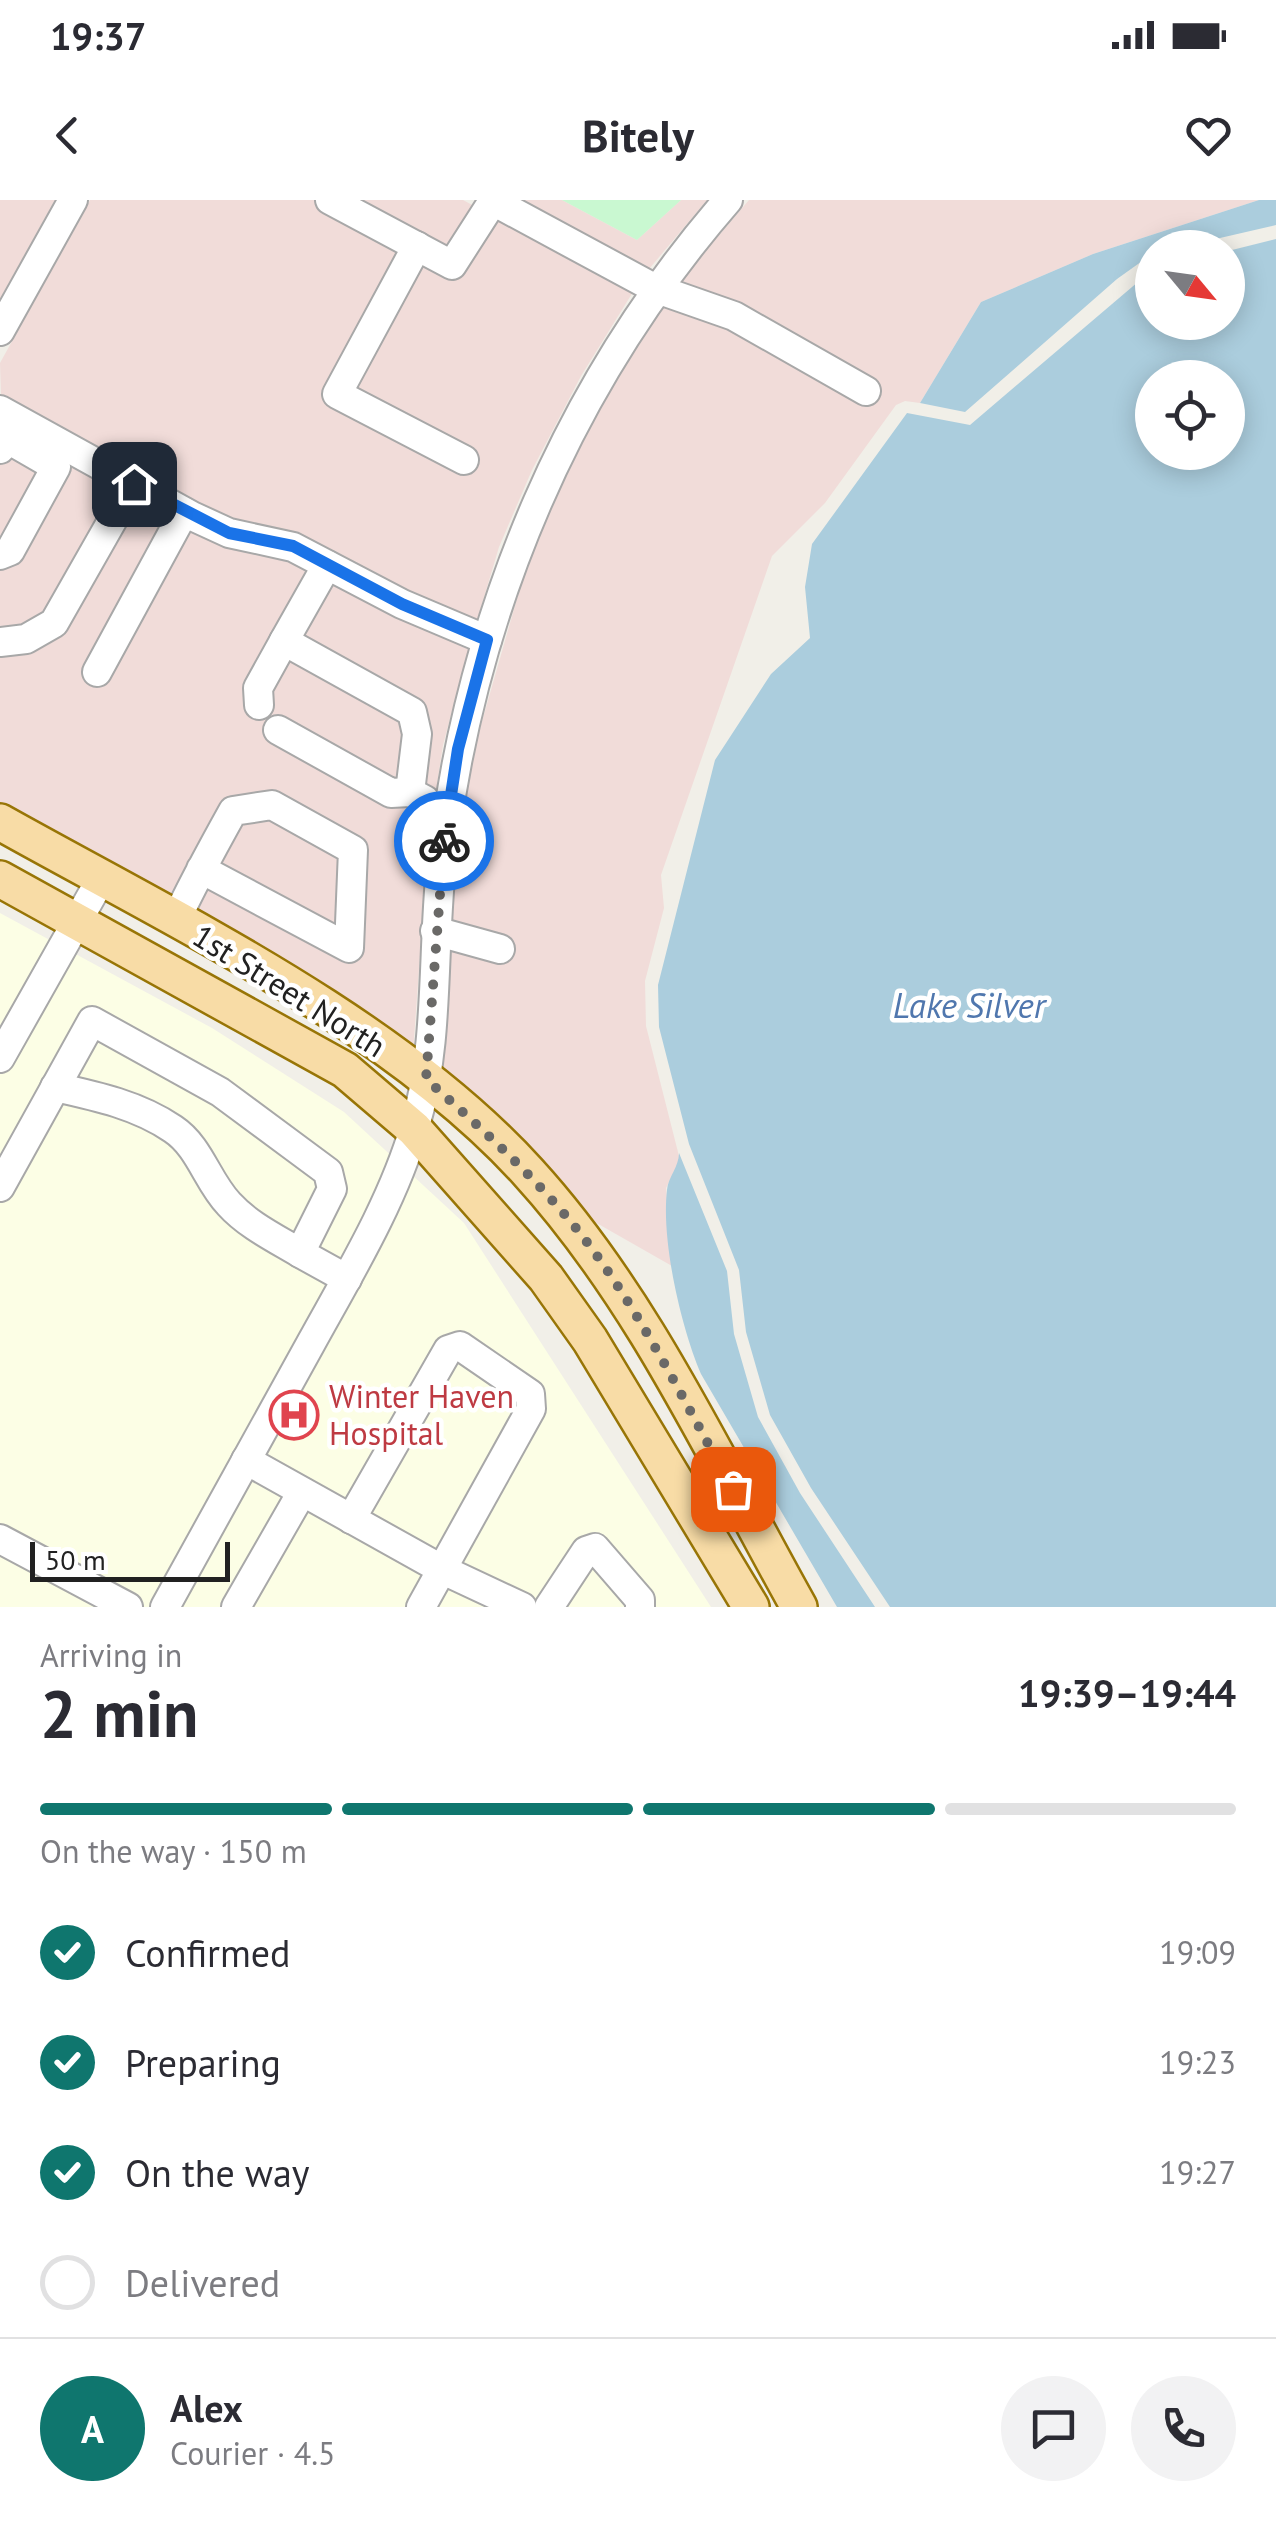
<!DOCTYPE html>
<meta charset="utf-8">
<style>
:root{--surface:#fff;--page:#f2f2f3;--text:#2b2b33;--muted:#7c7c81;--line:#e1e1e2;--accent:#0f766e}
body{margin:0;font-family:"PT Sans",sans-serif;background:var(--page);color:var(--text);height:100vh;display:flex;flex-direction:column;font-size:38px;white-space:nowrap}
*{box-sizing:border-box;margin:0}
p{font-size:32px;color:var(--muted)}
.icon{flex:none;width:55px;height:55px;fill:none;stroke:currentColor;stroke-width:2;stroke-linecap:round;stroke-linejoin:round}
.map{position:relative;height:1407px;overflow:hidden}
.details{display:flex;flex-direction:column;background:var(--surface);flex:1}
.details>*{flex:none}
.needle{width:65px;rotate:119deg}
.buttons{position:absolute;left:1135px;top:30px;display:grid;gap:20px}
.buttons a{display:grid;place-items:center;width:110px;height:110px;border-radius:50%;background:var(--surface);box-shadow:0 5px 25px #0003;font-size:50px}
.scale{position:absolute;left:30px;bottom:25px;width:200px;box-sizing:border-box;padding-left:10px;border:5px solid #212121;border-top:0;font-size:28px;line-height:35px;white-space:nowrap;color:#212121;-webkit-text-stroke:8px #fff;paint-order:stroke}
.pin{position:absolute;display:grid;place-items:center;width:85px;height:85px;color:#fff;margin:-42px;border-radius:20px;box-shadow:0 5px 15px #0006}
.courier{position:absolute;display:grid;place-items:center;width:100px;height:100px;margin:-50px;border:8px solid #1a73e8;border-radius:50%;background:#fff;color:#222;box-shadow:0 2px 12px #0007}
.headline em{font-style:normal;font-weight:800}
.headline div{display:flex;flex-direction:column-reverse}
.headline{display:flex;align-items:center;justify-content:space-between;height:170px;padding:0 40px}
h1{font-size:65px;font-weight:800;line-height:75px}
.bar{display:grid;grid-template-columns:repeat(4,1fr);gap:15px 10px;align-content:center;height:120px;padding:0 40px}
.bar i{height:12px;border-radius:8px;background:var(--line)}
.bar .selected{background:var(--accent)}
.bar p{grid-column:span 4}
.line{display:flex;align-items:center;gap:25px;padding:0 40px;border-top:2px solid var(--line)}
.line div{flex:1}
.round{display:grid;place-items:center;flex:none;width:105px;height:105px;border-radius:52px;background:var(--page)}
ol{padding:0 40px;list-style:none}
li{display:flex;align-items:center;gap:30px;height:110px}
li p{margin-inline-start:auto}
li .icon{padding:10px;border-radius:50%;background:var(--accent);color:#fff;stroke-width:4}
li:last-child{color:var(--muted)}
li i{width:55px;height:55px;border:5px solid var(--line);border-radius:50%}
.status{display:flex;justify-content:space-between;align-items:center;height:70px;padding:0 50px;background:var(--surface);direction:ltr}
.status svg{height:28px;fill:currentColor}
header{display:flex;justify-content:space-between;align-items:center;height:130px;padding:0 40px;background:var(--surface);font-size:45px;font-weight:800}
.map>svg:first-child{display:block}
.commercial{fill:#f1dcd9}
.education{fill:#fcfee5}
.park{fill:#c9f8d1}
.water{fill:#abcddd;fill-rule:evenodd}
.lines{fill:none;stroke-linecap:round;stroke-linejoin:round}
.minor-casing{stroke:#a8a8a8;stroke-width:32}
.major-casing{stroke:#987506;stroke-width:40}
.minor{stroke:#fff;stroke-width:28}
.major{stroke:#f8dca6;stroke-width:35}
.done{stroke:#6a6967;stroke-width:10;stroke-dasharray:0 18}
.route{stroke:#1a73e8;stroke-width:12}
.labels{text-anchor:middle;stroke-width:9;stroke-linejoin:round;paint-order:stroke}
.street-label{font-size:32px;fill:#212121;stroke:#fff}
.health-label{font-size:32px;fill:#be3a42;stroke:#fff;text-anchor:start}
.water-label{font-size:35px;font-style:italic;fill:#5077ae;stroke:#fff}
</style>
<div class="status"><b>19:37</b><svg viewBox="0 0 49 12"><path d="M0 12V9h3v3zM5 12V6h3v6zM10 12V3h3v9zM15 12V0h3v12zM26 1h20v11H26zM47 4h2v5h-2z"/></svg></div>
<header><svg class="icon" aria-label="back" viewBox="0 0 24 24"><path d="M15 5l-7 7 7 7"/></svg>Bitely<svg class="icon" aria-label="heart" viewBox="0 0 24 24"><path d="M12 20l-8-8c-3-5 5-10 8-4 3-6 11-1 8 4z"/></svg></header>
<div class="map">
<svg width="1276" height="1407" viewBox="0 0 1276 1407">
<rect width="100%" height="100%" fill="#f1efe8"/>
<g class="commercial">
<path d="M0,0H55L0,99Z"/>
<path d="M90,0H463L633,92L581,176L532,270L499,347L477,421L408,392L297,333L233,320L199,304L1,195L0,163Z"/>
<path d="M521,0H562L637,40L681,0H707L649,69Z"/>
<path d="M749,0H1259L1093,54L981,102L920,203L905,201L896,205L825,303L772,356L661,675L664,708L645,781L646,826L680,960L666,988L672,1066L586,1017L443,875L450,716L473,553L528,360L560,284L608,191L667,96Z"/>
<path d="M0,226L187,329L226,347L287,359L396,416L469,448L443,545L428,644L413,853L0,606Z"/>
</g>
<path class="education" d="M0,713L212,828L344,912L464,1023L711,1407H0Z"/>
<path class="park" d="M562,0H681L637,40Z"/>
<g class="water">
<path d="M1259,0H1276V25L1181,47L1152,48V54L1117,79L965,212L920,203L981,102L1093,54Z"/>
<path d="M1276,39V1407H890L811,1288L770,1215L746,1132L739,1070L689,944L659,827L658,785L715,560L771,474L810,438L805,387L812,344L907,213L970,225L1152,70V122H1228V51ZM1152,178H1228V252H1152Z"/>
<path d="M679,953L727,1071L734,1134L758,1217L800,1293L875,1407H837L701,1174C681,1127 661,1041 667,990C668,977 679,967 679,953Z"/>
</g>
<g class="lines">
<g class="minor-casing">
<g id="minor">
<path d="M330,0L452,65L493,1"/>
<path d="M491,0L654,88L734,116L866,191"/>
<path d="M417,46L337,194L464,260"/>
<path d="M0,131L73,0"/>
<path d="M0,210L192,316L229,333L293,347L402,404L487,440"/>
<path d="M0,249L6,238L56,267L10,351L0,355"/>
<path d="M327,365L284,441L412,512L417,534L410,592"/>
<path d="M0,442L26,439L54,423L133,284"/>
<path d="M97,472L184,312"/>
<path d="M259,505L258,488L284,441"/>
<path d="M278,530L391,593L410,592L425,600"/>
<path d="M176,720C193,683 213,647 233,611L272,605L353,650L349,748L201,669"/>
<path d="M435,731L500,749"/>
<path d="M0,858L101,679"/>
<path d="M55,887C96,896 138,905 173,929C200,947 207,981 229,1004C248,1025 275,1038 300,1053"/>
<path d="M0,987L92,821L220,892L328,972L332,989L300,1053L347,1079"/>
<path d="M246,1260L443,1370L522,1407"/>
<path d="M351,1319L448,1150L460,1146L530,1194L531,1209L421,1407"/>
<path d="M0,1339L128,1407"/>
<path d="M165,1407C214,1319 262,1231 311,1143C349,1074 393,1002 415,926C441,838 431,741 443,649C474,408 568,184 728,0"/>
<path d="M236,1407L302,1292"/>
<path d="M549,1407L586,1351L595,1348L640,1400V1407"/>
</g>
</g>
<g class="major-casing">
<g id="major">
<path d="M0,622C173,719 394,824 528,972C643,1098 716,1259 799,1407"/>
<path d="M0,679L345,870L414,929L546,1078L590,1140L751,1407"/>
</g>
</g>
<use href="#minor" class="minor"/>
<use href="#major" class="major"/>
</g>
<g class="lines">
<path class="done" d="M444,641L426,879C482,929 537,978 583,1037C643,1115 685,1204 733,1289"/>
<path class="route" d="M134,284L229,333L293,346L402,404L487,440L458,549L444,641"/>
</g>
<defs>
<g id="hospital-ring" transform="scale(2.5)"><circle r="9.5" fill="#fff" stroke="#e0444e" stroke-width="1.5"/><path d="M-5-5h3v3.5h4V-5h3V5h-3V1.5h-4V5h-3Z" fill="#e0444e"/></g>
</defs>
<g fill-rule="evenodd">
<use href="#hospital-ring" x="294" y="1215"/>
</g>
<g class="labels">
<g class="street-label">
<text transform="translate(289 791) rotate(32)" y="11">1st Street North</text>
</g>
<g class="health-label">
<text x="329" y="1208">Winter Haven<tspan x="329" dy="37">Hospital</tspan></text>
</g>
<g class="water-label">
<text x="969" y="818">Lake Silver</text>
</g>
</g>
</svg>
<div class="buttons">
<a><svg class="needle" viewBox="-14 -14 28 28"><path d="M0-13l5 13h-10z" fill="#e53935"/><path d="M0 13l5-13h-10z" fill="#7c7c81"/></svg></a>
<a><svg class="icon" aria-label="locate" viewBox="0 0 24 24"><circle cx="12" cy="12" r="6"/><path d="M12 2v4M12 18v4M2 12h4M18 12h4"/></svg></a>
</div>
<div class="scale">50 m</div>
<div class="pin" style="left:733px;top:1289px;background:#ea580c"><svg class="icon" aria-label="bag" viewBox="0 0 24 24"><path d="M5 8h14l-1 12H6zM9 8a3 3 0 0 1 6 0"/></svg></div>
<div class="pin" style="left:134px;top:284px;background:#1f2937"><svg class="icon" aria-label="home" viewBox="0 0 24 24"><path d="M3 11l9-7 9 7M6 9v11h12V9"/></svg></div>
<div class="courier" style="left:444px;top:641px"><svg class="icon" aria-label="bike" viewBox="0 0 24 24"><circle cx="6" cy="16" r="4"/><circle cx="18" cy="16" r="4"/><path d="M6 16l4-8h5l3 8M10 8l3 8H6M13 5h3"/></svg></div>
</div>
<section class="details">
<div class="headline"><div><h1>2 min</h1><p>Arriving in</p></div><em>19:39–19:44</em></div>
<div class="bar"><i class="selected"></i><i class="selected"></i><i class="selected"></i><i></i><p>On the way · 150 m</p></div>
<ol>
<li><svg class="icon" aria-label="check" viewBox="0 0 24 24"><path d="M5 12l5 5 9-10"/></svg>Confirmed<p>19:09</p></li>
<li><svg class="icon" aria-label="check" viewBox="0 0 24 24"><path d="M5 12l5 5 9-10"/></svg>Preparing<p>19:23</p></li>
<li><svg class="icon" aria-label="check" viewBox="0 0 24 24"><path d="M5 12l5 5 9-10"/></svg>On the way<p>19:27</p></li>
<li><i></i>Delivered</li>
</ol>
<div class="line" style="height:180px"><b class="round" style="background:var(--accent);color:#fff">A</b><div><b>Alex</b><p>Courier · 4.5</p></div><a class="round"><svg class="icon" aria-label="chat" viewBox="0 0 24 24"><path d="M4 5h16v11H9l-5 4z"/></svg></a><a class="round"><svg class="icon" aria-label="phone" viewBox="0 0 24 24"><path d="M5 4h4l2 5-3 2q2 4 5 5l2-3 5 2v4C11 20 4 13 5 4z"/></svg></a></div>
</section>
